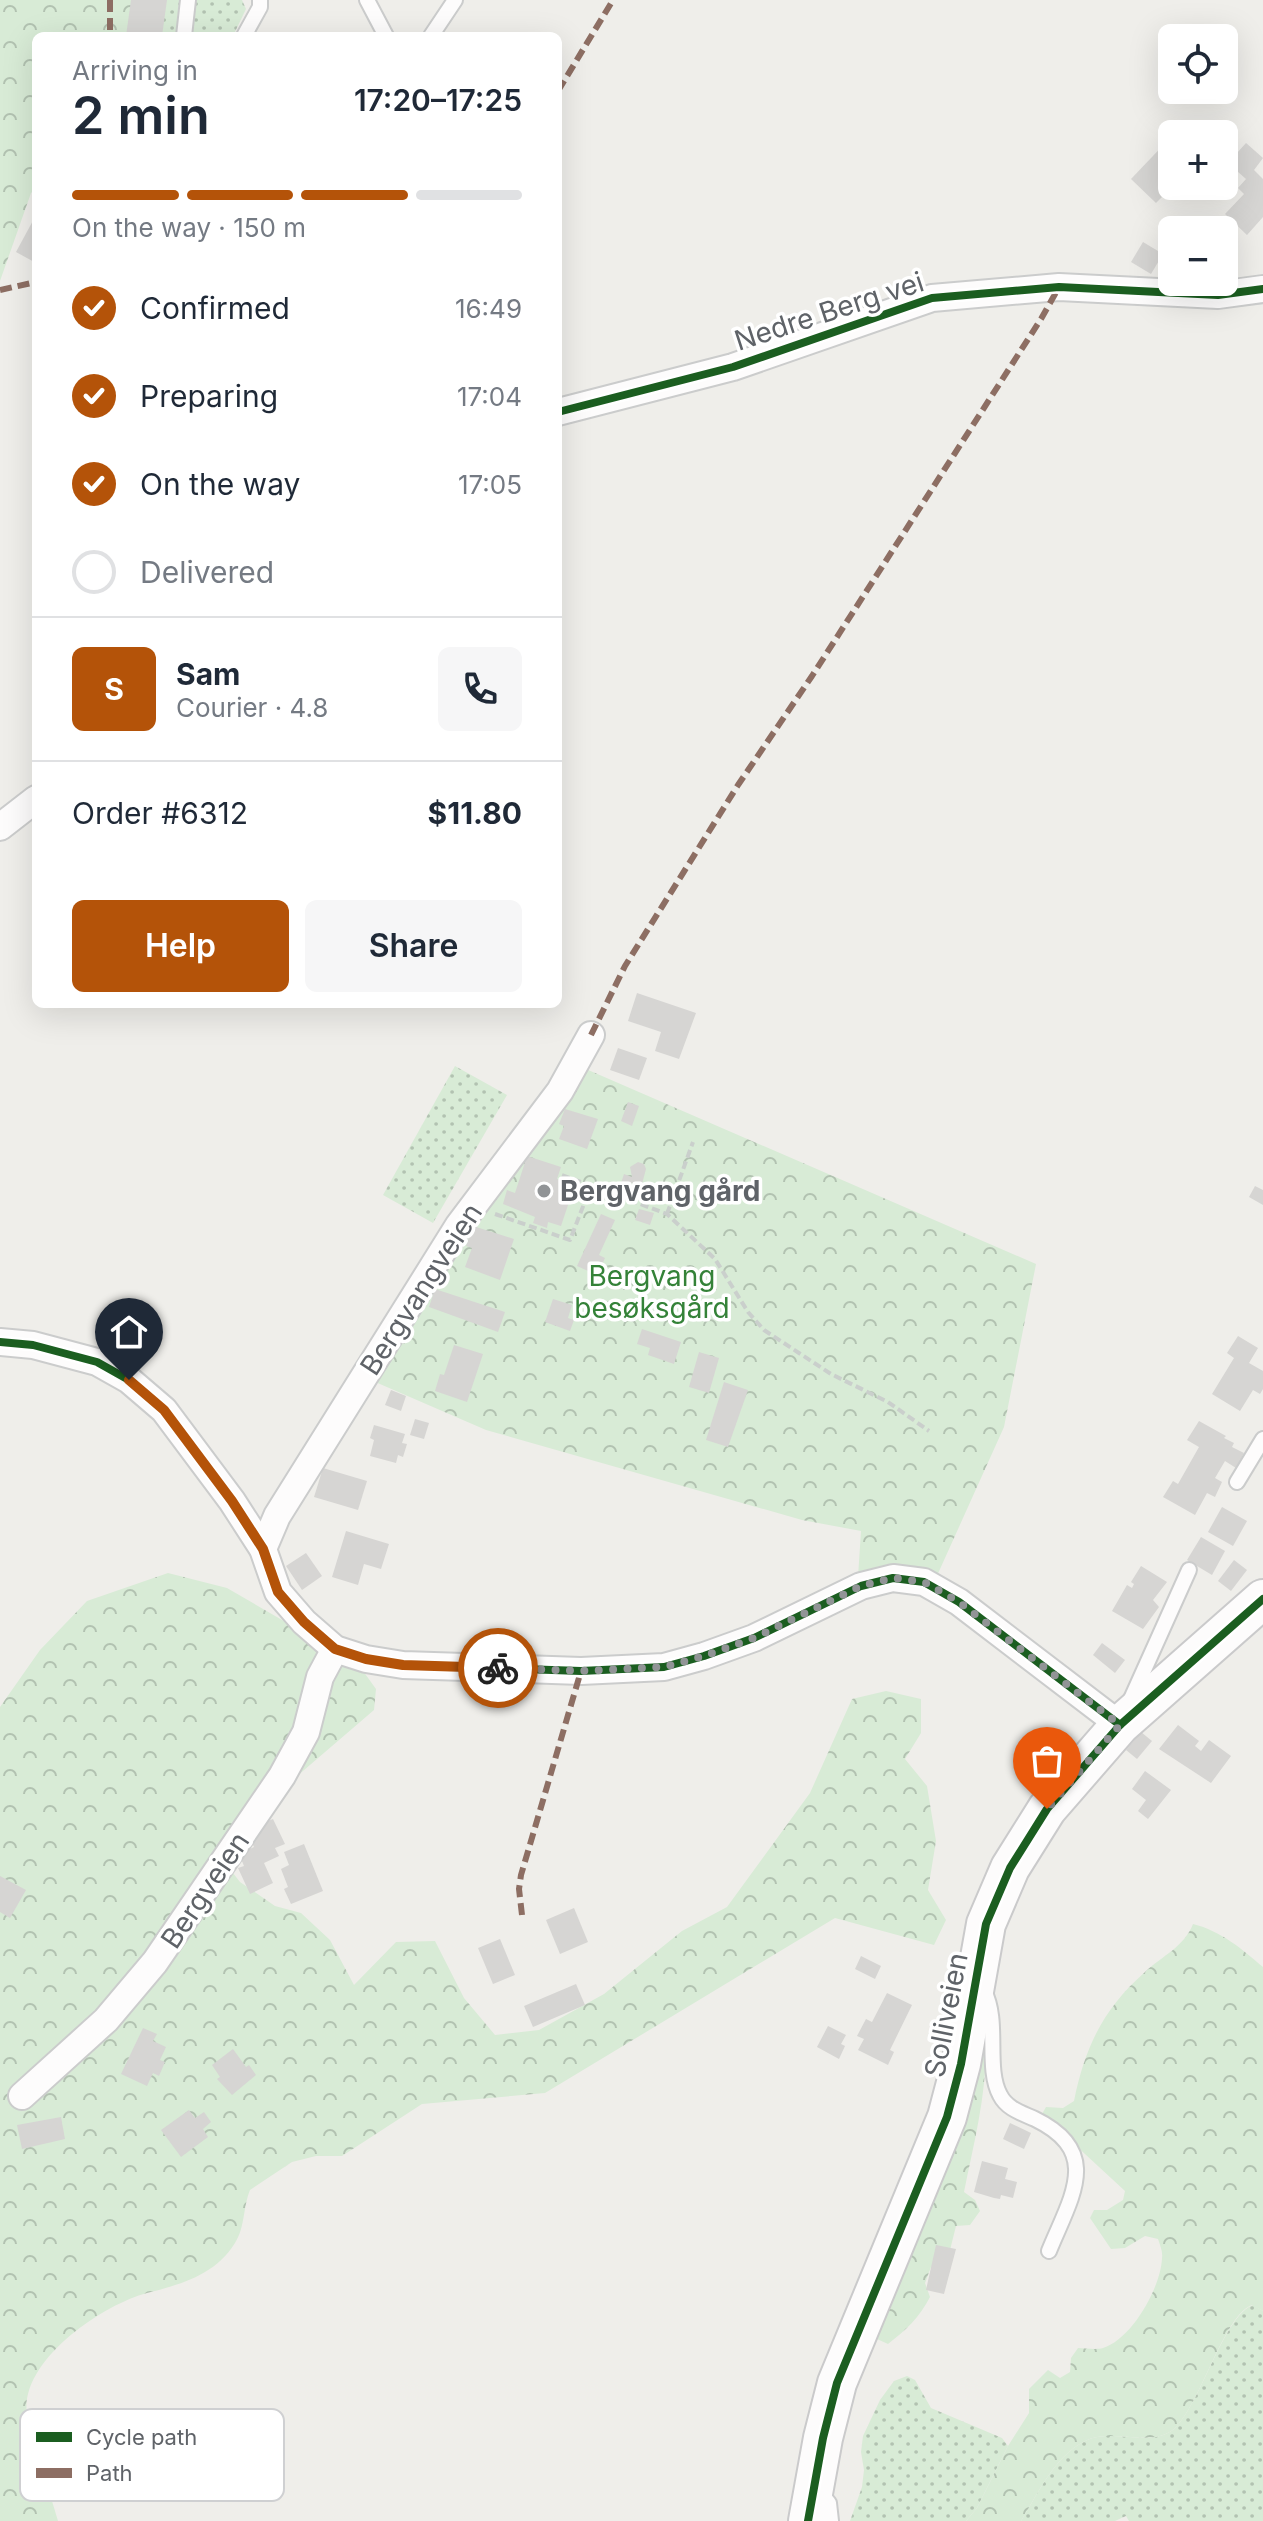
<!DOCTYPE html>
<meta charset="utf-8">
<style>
:root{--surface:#fff;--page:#f6f6f7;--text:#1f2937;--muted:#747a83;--line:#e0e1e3;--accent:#b45309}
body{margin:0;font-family:Inter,sans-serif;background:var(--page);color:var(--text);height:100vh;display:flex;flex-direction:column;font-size:30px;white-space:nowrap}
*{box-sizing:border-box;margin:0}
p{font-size:26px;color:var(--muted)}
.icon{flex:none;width:44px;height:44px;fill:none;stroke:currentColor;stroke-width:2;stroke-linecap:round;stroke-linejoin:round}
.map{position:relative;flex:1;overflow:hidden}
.sheet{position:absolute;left:32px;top:32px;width:530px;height:976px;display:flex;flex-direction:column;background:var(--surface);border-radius:12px;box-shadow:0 8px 32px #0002}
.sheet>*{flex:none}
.controls{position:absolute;left:1158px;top:24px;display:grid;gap:16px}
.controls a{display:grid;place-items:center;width:80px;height:80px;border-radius:12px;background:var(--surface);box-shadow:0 8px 32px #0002;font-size:40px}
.pin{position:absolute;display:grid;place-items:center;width:68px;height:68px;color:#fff;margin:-82px -34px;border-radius:50% 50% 50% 0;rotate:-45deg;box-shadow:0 0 8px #0007}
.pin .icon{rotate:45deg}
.courier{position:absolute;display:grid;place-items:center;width:80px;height:80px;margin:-40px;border:6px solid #b45309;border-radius:50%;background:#fff;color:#222;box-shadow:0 2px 10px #0007}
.overview em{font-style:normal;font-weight:600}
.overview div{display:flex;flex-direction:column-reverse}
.overview{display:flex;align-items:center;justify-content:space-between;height:136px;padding:0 40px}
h1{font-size:52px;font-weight:600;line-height:60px}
.bar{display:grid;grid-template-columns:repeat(4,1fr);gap:12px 8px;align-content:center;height:96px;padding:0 40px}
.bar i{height:10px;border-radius:6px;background:var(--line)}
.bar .selected{background:var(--accent)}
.bar p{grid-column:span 4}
.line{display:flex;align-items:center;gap:20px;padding:0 40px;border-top:2px solid var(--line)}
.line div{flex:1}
.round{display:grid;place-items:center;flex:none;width:84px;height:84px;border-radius:12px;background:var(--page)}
ol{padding:0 40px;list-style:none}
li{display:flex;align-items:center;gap:24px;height:88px}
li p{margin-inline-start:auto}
li .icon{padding:8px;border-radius:50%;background:var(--accent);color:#fff;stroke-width:4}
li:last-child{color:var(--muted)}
li i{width:44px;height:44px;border:4px solid var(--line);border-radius:50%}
.action{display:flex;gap:16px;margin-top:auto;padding:16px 40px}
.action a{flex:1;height:92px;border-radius:12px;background:var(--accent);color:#fff;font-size:32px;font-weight:600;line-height:92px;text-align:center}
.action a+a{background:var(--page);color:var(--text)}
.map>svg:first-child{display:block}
.grass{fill:url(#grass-dots)}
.forest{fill:url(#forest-crowns)}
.building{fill:#d6d5d3}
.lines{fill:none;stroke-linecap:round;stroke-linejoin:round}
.lane-casing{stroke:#cbcccc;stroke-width:18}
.street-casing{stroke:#cbcccc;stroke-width:30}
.secondary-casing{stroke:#cacacb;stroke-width:42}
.path{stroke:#cacfcc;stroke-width:4;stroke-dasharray:8 4;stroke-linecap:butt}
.lane{stroke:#fdfcfc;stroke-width:14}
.street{stroke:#fdfcfc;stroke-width:26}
.secondary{stroke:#fdfcfc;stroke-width:38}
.quiet{stroke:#8d6e63;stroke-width:6;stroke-dasharray:12 6;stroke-linecap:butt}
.cycleway-casing{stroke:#fff;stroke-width:13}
.cycleway{stroke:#1b5e20;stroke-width:8}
.done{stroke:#919496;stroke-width:8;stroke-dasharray:0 14.4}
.route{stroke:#b45309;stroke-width:10}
.poi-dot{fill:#919496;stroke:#fff;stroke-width:3}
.labels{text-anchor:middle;stroke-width:7;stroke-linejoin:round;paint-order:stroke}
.street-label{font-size:28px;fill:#5f6368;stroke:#fff}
.poi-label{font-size:28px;font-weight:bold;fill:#5f6368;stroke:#fff;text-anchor:start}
.park-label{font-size:28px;fill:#348238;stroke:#fff}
.key{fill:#fff;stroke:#cfd0d2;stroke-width:2}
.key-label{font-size:22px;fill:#5f6368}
</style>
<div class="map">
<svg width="1263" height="2521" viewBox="0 0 1263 2521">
<defs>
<pattern id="grass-dots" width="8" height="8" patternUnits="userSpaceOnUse" patternTransform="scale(2)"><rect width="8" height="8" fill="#d8ebd6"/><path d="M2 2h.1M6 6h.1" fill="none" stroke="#b2c2b1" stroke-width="1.8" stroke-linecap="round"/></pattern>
<pattern id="forest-crowns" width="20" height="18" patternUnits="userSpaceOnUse" patternTransform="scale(2)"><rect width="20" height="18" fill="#d8ebd6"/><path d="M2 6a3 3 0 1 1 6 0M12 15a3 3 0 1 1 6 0" fill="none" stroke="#b2c2b1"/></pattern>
</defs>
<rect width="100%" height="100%" fill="#efeeea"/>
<g class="grass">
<path d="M140,0H242L246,9L233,36H135Z"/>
<path d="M455,1066L507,1095L433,1223L383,1195Z"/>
<path d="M1253,2305L1263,2311V2521H1129L1126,2516L1115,2521H1021C1039,2492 1054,2457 1085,2441C1112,2427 1152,2449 1175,2428C1201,2403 1224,2315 1253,2305Z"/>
<path d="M907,2376L915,2380L931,2408L1002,2438L1008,2446L977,2508L966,2521H850L862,2487L864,2470L861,2452L863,2436L880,2400L894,2381Z"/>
</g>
<g class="forest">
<path d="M0,0H140L135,36H36V188L31,193L0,281Z"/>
<path d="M579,1066L1036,1264L1004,1427L936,1578L858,1577L861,1531L802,1520L486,1430L373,1381Z"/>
<path d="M168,1573L227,1588L358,1664L376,1689L374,1710L275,1795L218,1854L240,1882L275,1906L301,1913L330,1940L354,1985L396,1942L435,1941L464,1998L495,2035L539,2030L604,1994L682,1931L727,1907L810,1793L852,1699L886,1691L921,1699V1733L905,1759L927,1786L936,1841L928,1890L946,1920L934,1945L835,1918L545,2093L422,2104L342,2156H316L292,2162L250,2190C243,2207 245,2228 235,2243C215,2275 182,2284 147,2293C102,2305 19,2361 27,2415C28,2427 34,2439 37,2451C44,2474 51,2498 58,2521H0V1707L40,1650L87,1601Z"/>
<path d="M1193,1924C1221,1931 1242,1949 1263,1967V2311L1252,2305C1224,2315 1201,2403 1175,2428C1152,2449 1112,2427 1085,2441C1054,2457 1039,2492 1021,2521H966L977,2508L1008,2446L1029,2413V2389L1048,2370L1060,2378L1070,2372L1071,2358L1078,2348C1085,2348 1096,2350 1103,2348C1132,2339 1161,2287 1162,2258C1163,2252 1160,2245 1158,2239L1145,2236L1125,2248L1111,2249L1090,2218L1094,2210H1107L1123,2200L1125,2191L1072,2142L1057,2124L1042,2114L1046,2107L1063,2108L1074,2101C1085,2047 1103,2009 1145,1972C1162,1956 1184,1947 1193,1924Z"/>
<path d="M985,2026C990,2081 975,2138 964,2192L975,2200L980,2211L970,2225L956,2226L947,2262L931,2267L925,2283L930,2297C919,2318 906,2330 888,2344L877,2339L879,2317Z"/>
</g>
<g class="building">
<path d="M131,0H167L162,36H126Z"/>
<path d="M1171,90H1199L1203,92L1195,104Z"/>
<path d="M1172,136V187L1156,203L1131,179Z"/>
<path d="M1246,143L1263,158L1254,170L1263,179V217L1247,235L1225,214L1244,194L1238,188L1246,179L1228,163Z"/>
<path d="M36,215V263L16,252Z"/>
<path d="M1143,242L1163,254L1151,274L1131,262Z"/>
<path d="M637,993L696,1013L679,1059L655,1051L661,1032L628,1021Z"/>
<path d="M618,1048L647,1058L639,1080L610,1070Z"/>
<path d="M628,1102L639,1106L632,1126L621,1121Z"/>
<path d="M565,1109L598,1119L587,1149L559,1139L564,1126L559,1124Z"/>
<path d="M527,1156L561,1167L557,1179L575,1184L561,1226L548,1222L547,1228L533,1223L535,1217L503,1204L507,1190L515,1193Z"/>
<path d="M638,1162L644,1164L646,1169L642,1184L628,1183L624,1194L618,1192L624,1174L632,1177L630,1167Z"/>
<path d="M1255,1186L1263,1190V1205L1249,1197Z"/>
<path d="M639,1209L654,1213L650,1225L635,1220Z"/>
<path d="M601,1214L615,1220L599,1255L605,1258L597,1275L577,1266Z"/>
<path d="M473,1226L514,1239L500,1280L465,1267L472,1248L466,1246Z"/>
<path d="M435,1289L505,1312L498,1332L429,1307Z"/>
<path d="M553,1299L572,1305L568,1318L574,1320L570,1331L545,1322Z"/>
<path d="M642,1329L681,1342L674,1364L648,1355L650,1348L637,1344Z"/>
<path d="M1238,1336L1258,1348L1249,1363L1263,1371V1389L1260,1394L1253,1390L1240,1411L1212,1394L1234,1358L1227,1353Z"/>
<path d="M454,1345L483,1354L467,1402L435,1391L440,1374L444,1375Z"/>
<path d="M699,1352L719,1358L709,1393L689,1387Z"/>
<path d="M724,1382L748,1390L728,1447L706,1440Z"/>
<path d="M391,1390L406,1396L401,1411L385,1405Z"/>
<path d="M415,1419L429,1423L424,1439L410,1435Z"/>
<path d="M1199,1421L1226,1436L1224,1438L1234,1443L1232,1447L1244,1453L1236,1468L1225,1461L1215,1478L1222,1482L1215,1497L1207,1493L1195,1515L1163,1497L1173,1481L1178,1484L1199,1447L1187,1440Z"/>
<path d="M374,1425L405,1434L402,1443L407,1444L403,1457L398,1455L396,1463L370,1456L374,1440L370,1438Z"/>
<path d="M323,1468L367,1481L358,1510L314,1497Z"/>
<path d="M1222,1507L1247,1521L1233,1546L1208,1532Z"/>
<path d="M346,1531L389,1544L381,1569L364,1564L358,1585L332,1577Z"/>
<path d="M1201,1537L1225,1551L1212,1575L1187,1560Z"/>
<path d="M306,1553L322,1576L302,1590L286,1566Z"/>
<path d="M1234,1560L1247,1570L1231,1591L1218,1581Z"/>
<path d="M1141,1566L1167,1582L1153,1600L1159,1607L1143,1629L1112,1611L1127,1585L1132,1588L1134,1584L1131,1582Z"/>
<path d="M1102,1643L1125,1660L1115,1673L1093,1655Z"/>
<path d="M1178,1725L1199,1741L1195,1746L1201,1751L1209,1740L1231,1756L1211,1783L1159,1749Z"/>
<path d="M1141,1732L1152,1741L1137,1759L1126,1750Z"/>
<path d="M1145,1771L1171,1790L1148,1819L1138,1811L1146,1800L1132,1789Z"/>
<path d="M273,1819L285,1844L275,1848L279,1856L264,1863L273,1883L250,1894L238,1868L244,1866L239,1854L254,1847L249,1837L256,1826Z"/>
<path d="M304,1844L323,1891L291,1904L284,1889L288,1887L281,1869L289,1865L284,1852Z"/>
<path d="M0,1876L26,1890L10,1918L0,1912Z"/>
<path d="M574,1908L588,1942L560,1954L546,1920Z"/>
<path d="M500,1939L515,1975L493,1984L478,1948Z"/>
<path d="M861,1956L881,1966L875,1979L855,1969Z"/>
<path d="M576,1984L585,2005L533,2027L524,2006Z"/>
<path d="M887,1993L912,2005L890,2050L894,2052L888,2065L858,2050L864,2039L857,2036L866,2019L872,2022Z"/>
<path d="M828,2026L846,2035L841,2044L845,2046L839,2059L817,2047Z"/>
<path d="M143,2028L157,2034L153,2041L166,2047L160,2060L165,2062L159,2076L153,2073L147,2086L121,2074Z"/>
<path d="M233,2049L246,2067L249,2065L256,2075L232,2095L217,2079L220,2077L212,2065Z"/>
<path d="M189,2110L195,2118L204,2112L211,2122L203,2129L208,2137L181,2157L161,2130Z"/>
<path d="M61,2117L65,2139L22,2149L17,2125Z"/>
<path d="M1010,2123L1031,2133L1024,2149L1003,2139Z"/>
<path d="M982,2161L1008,2168L1005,2179L1017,2182L1013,2198L1001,2195L1000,2199L994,2198L974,2192Z"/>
<path d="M936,2245L956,2249L944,2294L926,2290Z"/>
</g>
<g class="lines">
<g class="lane-casing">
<g id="lane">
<path d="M367,0L386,36"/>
<path d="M184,36L188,0"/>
<path d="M244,36L260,7V0"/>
<path d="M431,36L455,0"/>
<path d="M1237,1482L1263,1439"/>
<path d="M1131,1699L1189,1570"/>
<path d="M984,1991C1000,2022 985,2067 1000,2095C1007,2109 1022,2113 1035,2119C1103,2152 1071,2197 1049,2251"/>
<path d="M821,2493L829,2503L831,2521"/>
</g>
</g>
<g class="street-casing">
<g id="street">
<path d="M558,412L733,367L932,298L1059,287L1218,295L1263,289"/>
<path d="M0,827L36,799"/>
<path d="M0,1342L33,1345L97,1362L129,1380L164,1410L232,1501L263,1549L278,1592L304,1622L335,1649L366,1659L403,1665L581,1671L664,1667L704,1656L754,1638L861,1586L893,1578L924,1582L959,1602L1120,1725"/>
<path d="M263,1549L277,1516L459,1225L560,1091L591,1035"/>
<path d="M22,2096L106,2020L155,1962L282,1776L306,1732L320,1677L335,1649"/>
</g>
</g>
<g class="secondary-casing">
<path id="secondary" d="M808,2521L823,2438L837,2383L947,2117L961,2064L986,1924L1010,1868L1047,1809L1120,1725L1263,1599"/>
</g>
<g class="path">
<path d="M562,1175L667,1214L715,1259L748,1312L764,1330L831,1374L888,1402L929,1431"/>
<path d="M495,1214L570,1240L591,1186"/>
<path d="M667,1214L693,1142"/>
</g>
<use href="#lane" class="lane"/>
<use href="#street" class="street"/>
<use href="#secondary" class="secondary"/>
<g class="quiet">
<path d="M110,0V36"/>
<path d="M558,91L613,0"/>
<path d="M0,290L36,282"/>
<path d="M591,1035L625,966L738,785L812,676L1041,319L1059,287"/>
<path d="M522,1915L519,1889L521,1875L581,1671"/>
</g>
<g class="cycleway-casing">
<g id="cycleway">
<path d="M558,412L733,367L932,298L1059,287L1218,295L1263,289"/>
<path d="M0,1342L33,1345L97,1362L129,1380L164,1410L232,1501L263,1549L278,1592L304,1622L335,1649L366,1659L403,1665L581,1671L664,1667L704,1656L754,1638L861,1586L893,1578L924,1582L959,1602L1120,1725"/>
<path d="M808,2521L823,2438L837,2383L947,2117L961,2064L986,1924L1010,1868L1047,1809L1120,1725L1263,1599"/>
</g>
</g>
<use href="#cycleway" class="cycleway"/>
</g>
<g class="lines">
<path class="done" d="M498,1668L581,1671L664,1667L704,1656L754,1638L861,1586L893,1578L924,1582L959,1602L1120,1725L1047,1809"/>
<path class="route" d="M129,1380L164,1410L232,1501L263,1549L278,1592L304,1622L335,1649L366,1659L403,1665L498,1668"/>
</g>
<circle class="poi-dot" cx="544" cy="1191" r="8"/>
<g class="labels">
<g class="street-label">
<text transform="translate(829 311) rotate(-18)" y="10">Nedre Berg vei</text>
<text transform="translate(421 1289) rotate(-57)" y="10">Bergvangveien</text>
<text transform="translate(205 1890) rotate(-56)" y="10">Bergveien</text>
<text transform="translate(946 2015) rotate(-79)" y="10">Solliveien</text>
</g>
<g class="poi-label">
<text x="560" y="1201">Bergvang gård</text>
</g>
<g class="park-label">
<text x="652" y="1286">Bergvang<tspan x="652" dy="32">besøksgård</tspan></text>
</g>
</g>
<rect x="20" y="2409" width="264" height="92" rx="12" class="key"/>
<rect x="36" y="2432" width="36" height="10" fill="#1b5e20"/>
<rect x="36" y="2468" width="36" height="10" fill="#8d6e63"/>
<g class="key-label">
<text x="86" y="2445">Cycle path</text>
<text x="86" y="2481">Path</text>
</g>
</svg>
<div class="controls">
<a><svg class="icon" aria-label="locate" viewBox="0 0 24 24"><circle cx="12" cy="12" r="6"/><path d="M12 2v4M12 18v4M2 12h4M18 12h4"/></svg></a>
<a>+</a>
<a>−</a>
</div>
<div class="pin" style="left:1047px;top:1809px;background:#ea580c"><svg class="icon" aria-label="bag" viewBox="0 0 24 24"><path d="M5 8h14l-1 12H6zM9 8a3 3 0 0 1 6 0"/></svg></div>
<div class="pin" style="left:129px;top:1380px;background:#1f2937"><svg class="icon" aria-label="home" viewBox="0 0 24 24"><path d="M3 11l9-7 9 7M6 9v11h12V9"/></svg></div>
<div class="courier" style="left:498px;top:1668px"><svg class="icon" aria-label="bike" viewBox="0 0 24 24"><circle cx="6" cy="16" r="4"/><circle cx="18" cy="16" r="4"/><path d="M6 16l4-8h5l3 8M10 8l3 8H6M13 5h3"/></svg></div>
<section class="sheet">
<div class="overview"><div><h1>2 min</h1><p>Arriving in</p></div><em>17:20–17:25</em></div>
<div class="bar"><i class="selected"></i><i class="selected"></i><i class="selected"></i><i></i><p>On the way · 150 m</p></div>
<ol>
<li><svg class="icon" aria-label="check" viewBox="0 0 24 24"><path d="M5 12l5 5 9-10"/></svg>Confirmed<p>16:49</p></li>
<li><svg class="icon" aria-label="check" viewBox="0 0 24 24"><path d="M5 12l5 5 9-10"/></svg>Preparing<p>17:04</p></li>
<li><svg class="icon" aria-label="check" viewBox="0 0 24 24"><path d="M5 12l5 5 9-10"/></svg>On the way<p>17:05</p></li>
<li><i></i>Delivered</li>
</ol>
<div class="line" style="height:144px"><b class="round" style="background:var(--accent);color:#fff">S</b><div><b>Sam</b><p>Courier · 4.8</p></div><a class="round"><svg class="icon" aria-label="phone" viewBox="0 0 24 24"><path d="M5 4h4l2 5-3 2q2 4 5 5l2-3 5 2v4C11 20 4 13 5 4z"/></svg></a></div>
<div class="line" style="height:104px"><div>Order #6312</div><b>$11.80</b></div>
<div class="action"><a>Help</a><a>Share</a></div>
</section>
</div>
